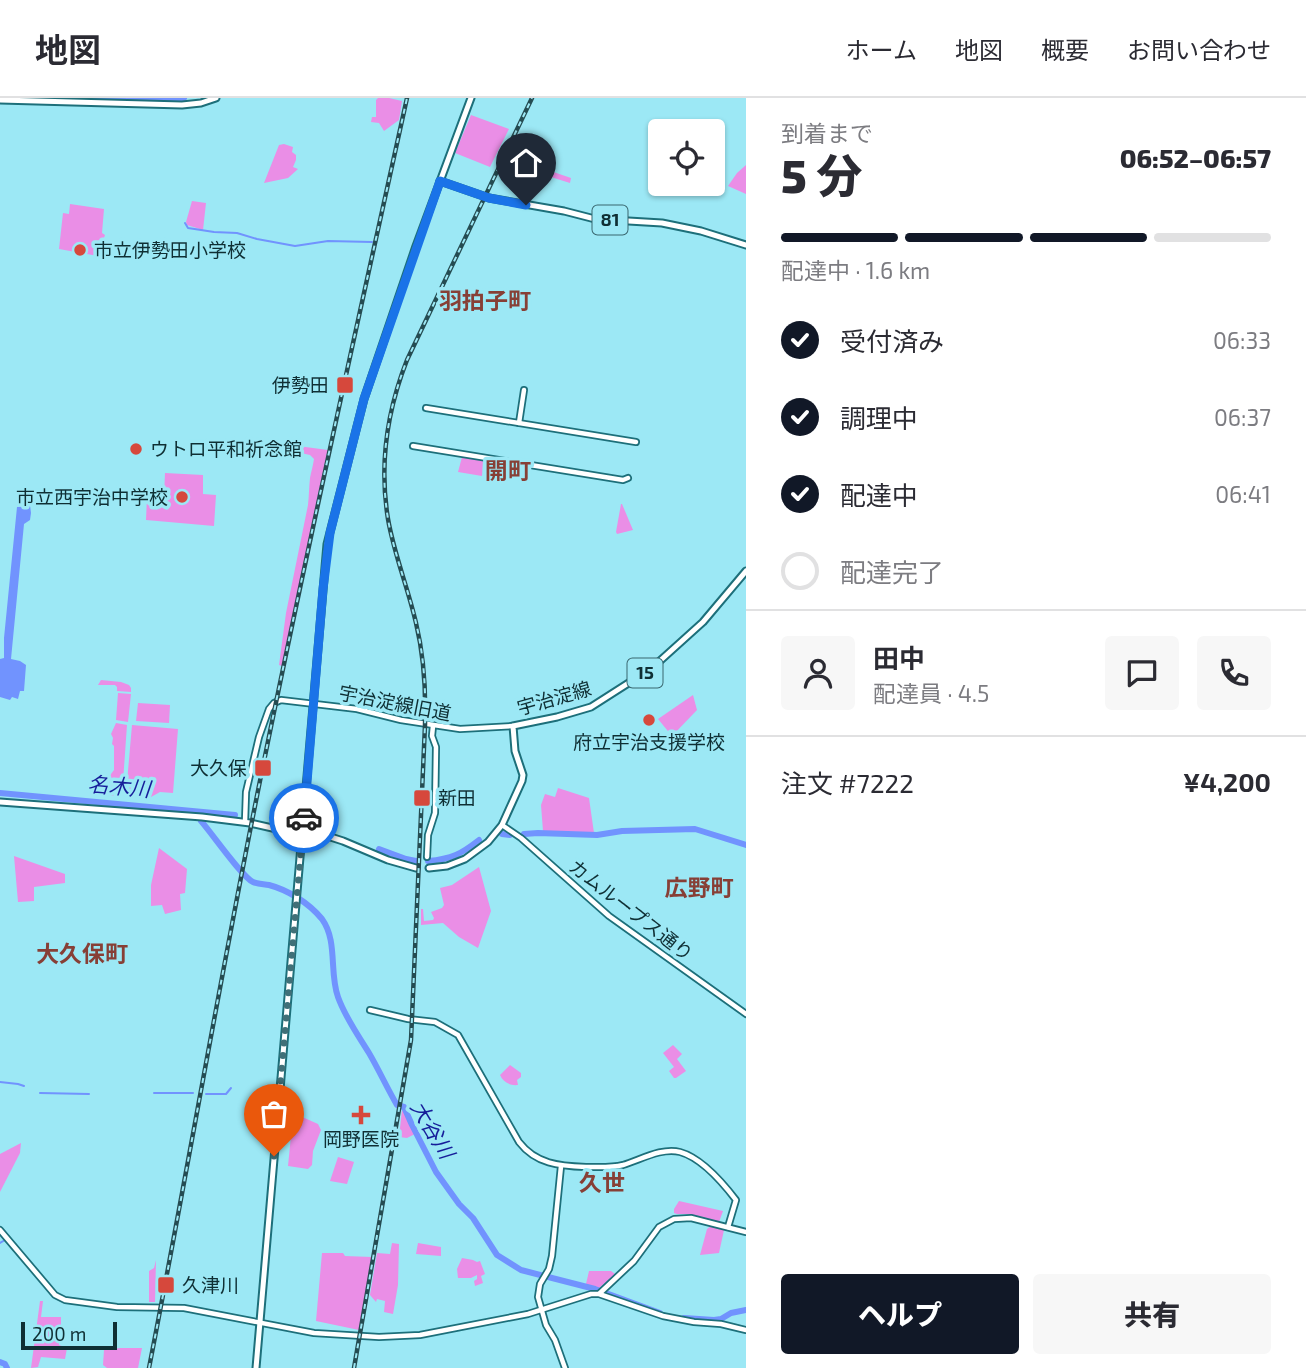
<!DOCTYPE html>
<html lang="ja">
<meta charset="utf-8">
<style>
:root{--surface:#fff;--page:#f7f7f7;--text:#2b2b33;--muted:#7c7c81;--line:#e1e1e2;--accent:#111827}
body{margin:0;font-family:"Exo 2","Noto Sans JP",sans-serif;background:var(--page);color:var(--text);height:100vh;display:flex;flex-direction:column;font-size:26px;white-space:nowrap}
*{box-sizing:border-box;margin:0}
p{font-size:23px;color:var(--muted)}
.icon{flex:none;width:38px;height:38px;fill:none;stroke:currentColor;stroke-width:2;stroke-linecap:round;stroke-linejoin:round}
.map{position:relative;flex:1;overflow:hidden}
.side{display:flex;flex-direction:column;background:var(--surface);width:560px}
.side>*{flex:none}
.tools{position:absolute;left:648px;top:21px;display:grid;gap:14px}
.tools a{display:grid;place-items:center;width:77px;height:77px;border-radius:7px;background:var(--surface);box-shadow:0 2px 5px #0004;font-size:35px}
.scale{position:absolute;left:21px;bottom:18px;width:96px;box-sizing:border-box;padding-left:7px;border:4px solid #0f2f34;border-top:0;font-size:19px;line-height:24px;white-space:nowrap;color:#0f2f34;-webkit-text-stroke:5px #9ce8f5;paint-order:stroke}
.pin{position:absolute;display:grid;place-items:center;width:60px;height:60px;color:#fff;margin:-72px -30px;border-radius:50% 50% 50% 0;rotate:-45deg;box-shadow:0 0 7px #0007}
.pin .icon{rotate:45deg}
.courier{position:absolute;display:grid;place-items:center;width:70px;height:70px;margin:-35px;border:5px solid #1a73e8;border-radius:50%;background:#fff;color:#222;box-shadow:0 2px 9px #0007}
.overview em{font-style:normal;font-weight:800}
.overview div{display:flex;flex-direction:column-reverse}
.overview{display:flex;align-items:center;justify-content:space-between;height:119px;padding:0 35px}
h1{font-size:46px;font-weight:800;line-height:52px}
.bar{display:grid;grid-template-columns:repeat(4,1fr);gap:10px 7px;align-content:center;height:84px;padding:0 35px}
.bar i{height:9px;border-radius:5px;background:var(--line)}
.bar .on{background:var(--accent)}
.bar p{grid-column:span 4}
.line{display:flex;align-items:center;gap:18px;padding:0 35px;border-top:2px solid var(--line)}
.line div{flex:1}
.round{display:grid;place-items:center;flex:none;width:74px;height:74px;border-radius:7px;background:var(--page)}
ol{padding:0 35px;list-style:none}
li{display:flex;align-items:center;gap:21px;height:77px}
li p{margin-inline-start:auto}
li .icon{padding:7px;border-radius:50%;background:var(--accent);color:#fff;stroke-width:4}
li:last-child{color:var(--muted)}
li i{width:38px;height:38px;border:4px solid var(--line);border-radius:50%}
.primary-button{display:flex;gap:14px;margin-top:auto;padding:14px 35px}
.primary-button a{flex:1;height:80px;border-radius:7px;background:var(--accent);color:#fff;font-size:28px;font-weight:800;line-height:80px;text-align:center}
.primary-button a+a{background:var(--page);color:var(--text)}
header{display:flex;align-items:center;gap:42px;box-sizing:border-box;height:98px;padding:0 35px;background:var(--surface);border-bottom:2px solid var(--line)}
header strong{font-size:33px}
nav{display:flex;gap:38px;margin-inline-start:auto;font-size:24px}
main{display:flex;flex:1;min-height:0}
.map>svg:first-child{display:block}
.green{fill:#ea8ee6}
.water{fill:#7193fe}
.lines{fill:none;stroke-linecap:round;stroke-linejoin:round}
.stream{stroke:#7193fe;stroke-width:2}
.river{stroke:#7193fe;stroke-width:6}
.secondary-casing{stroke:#1d6f7a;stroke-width:8}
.primary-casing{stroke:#1d6f7a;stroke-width:9}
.secondary{stroke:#fff;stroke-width:4.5}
.primary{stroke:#fff;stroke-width:5}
.rail-casing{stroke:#254c52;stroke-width:4.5}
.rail{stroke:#9ce8f5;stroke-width:2;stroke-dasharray:5;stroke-linecap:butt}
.done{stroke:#407078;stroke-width:7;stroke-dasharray:0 12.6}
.route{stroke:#1a73e8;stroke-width:9}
.poi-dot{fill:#d6483c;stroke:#9ce8f5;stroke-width:2.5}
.labels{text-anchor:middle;stroke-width:7;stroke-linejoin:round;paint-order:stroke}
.shield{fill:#9ce8f5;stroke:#39666e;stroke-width:2}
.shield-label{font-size:18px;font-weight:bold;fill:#0f2f34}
.poi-label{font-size:19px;fill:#0f2f34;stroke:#9ce8f5;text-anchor:start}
.street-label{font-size:19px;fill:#0f2f34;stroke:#9ce8f5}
.water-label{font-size:21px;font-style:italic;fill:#161d99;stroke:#9ce8f5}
.quarter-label{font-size:23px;font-weight:bold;fill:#873f36;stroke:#9ce8f5}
</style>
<header>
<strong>地図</strong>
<nav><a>ホーム</a><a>地図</a><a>概要</a><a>お問い合わせ</a></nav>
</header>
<main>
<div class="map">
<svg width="746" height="1270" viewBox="0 0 746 1270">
<rect width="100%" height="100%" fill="#9ce8f5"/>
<g class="green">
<path d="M378,0H389L402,3L399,22L384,33L379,25L371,24L372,19H376V2Z"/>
<path d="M471,17L509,31L490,69L455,55Z"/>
<path d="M284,46L293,49L292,54L296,57V62L293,69L298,71L288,80L264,85L279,47Z"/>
<path d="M746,67V96L728,88L737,75Z"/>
<path d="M536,68L571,80L570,85L541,76L540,79L533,76Z"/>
<path d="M192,103L206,105L203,132L187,127L186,124Z"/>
<path d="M70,106L104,111L102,135L105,137L98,158L59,151L63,115L69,116Z"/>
<path d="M298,348L328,352L327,355L282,568L279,567L286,515L308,407C309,398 309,389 310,380C311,374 313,368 314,361L310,357L296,354V349Z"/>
<path d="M462,359L483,362L482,378L458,374Z"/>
<path d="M165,375L203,377V396L216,397L214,428L146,422L147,399H164Z"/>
<path d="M621,406H622L633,432L617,436L616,434Z"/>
<path d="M101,582L121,584L129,587L131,590V594L117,593V589L115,587H98Z"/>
<path d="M118,595L131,596L128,624L116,622Z"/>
<path d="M693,597L697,612L672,638L658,621Z"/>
<path d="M138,605L170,607L169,625L136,623Z"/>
<path d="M116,625L127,627L122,698L104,697L108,694L111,676L114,672V648L112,646L113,640L111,636Z"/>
<path d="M132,627L178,631L173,695L160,694L151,699L126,696Z"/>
<path d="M558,690L589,700L594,735L543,733L541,707L545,696L555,699Z"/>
<path d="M159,750L187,771L185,795L180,796L181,812L165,816L162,807L151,808V787Z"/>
<path d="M14,758L65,776V785L34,789V803L18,804Z"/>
<path d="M479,769L491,813L478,850L459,839L443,825L421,827V811H423L424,823L433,822L434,820L431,814L442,810L444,807L440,790L452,787Z"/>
<path d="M673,947L682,956L677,961L686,973L676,980H674L669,973L674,969L663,955Z"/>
<path d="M510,967L521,975V979L517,982L518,987C510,988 503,984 500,977Z"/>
<path d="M402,1012C409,1017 412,1028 415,1036L407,1040L399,1039Z"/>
<path d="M300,1018L318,1026L321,1032L313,1053L312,1067L308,1071L288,1068L292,1028Z"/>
<path d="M21,1045L20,1055L0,1094V1056Z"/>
<path d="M338,1059L354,1064L347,1086L330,1083Z"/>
<path d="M679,1103L723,1113L719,1124L689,1116H677L674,1115V1111Z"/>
<path d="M711,1128L724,1132L719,1155L700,1157L707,1131Z"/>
<path d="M392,1145L399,1146L398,1187L393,1216L384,1214L385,1203L377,1201L376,1204L370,1197L377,1155L390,1156Z"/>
<path d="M418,1145L441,1149V1158L416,1156Z"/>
<path d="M322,1155H343L345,1158L372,1159L359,1232L316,1223Z"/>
<path d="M462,1160L473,1162L477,1164L480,1163L485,1176L481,1178L483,1185L475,1188L474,1183L477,1181V1177L471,1180H458L457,1171Z"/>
<path d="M156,1162L155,1204H149V1173L154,1170Z"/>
<path d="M589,1173H611L615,1176L599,1190L586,1186Z"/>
<path d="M40,1203H43L41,1219H61V1227L58,1228L59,1247L67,1250L65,1261L41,1259L38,1269L31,1270Z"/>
<path d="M120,1250H142L138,1270H107L103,1267L104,1252Z"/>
</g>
<path class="water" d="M30,407L31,415L30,422L24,426L11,561L20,563L26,567L24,593H20L18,601L12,599L10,602L0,599V561L4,560V540L17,409Z"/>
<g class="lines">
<g class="stream">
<path d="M185,125L188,130L214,134L237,135L257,141L295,148L328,143L372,144"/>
<path d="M0,984L18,986L24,988"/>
<path d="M40,995L89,996"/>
<path d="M154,995H193"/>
<path d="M206,996H226L231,990"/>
<path d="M0,1145L5,1142"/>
</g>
<g class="river">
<path d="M68,0L178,3L184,0"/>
<path d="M0,695L235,717"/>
<path d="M201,723C211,734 242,779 253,784C257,786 264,786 269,787C288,792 309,805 322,821C338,843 329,875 338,899C345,919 358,937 369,955C379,972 387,990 397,1007L404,1009L412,1027L436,1074L459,1106L473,1120L497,1157L521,1172L595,1191L660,1215"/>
<path d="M502,736L510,737"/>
<path d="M524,736L538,735L597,737L622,733L695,731L746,747"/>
<path d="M379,751L406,761L416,763"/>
<path d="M428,763C452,761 461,756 479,742"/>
<path d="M684,1220L714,1222L721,1221L731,1215L746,1212"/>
<path d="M0,1264L5,1266L7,1270"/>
</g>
<g class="secondary-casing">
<g id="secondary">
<path d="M426,310L636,344"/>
<path d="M519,325L524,292"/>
<path d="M413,348L623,382L628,380"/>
<path d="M245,724L246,694L259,639L269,611L274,605L281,602L357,611L401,622L460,631L513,628"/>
<path d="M502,727L521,740L609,818L746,916"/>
<path d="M427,759L428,737L435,715L436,649L432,638L433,628"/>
<path d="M370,912L408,921L435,924L458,937L519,1044C536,1066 559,1068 586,1069C598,1069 611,1070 623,1067C640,1062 662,1049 680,1054C702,1060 723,1085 736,1102L728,1129"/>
<path d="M561,1068L552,1158L549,1171L540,1186L538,1199L546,1227L555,1242L565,1270"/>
<path d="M0,1132L55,1197L65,1202L117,1209L184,1210L314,1235L379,1239L420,1237L528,1216L591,1196H599L663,1218L694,1224L721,1226L746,1232"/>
<path d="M600,1195L634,1163L659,1129L674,1121L691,1120L746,1134"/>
</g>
</g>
<g class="primary-casing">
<g id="primary">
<path d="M0,2L182,7L201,5L216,0"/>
<path d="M440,83L489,100L564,113L595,121L662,125L701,133L746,147"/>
<path d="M0,704L202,719L250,725L290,734H315L343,743L388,762L416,770"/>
<path d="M429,770L447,768L465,761L488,744L502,727L522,683L523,677L515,653L513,628L557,619L591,609L652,570L703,524L746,473"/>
<path d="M256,1270L327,446L364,301L416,148L471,0"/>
</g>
</g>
<use href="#secondary" class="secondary"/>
<use href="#primary" class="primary"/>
<g class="rail-casing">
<g id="rail">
<path d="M149,1270C188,1070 222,869 263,668C308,445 358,223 407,0"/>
<path d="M354,1270L411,942L425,627C426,592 424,558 416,525C408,490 394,456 388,421C379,366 387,313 407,262L532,0"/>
</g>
</g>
<use href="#rail" class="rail"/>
</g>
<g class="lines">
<path class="done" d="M274,1058L304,720"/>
<path class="route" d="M304,720L323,491L330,435L364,301L438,89L440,83L489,100L526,107"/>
</g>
<g class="poi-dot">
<circle cx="80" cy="152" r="7"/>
<rect x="336" y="278" width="18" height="18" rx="3.5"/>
<circle cx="136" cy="351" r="7"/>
<circle cx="182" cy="399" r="7"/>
<circle cx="649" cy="622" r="7"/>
<rect x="254" y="661" width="18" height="18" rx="3.5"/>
<rect x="413" y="691" width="18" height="18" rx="3.5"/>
<path d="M357.5 1006.5h7v7h7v7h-7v7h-7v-7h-7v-7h7z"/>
<rect x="157" y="1178" width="18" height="18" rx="3.5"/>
</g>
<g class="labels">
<g class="shield">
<rect x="592.5" y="107.5" width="35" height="29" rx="5"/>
<rect x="627.5" y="560.5" width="35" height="29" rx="5"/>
</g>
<g class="shield-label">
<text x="610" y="128">81</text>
<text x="645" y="581">15</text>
</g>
<g class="poi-label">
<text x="94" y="159">市立伊勢田小学校</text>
<text x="329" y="294" text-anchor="end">伊勢田</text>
<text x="150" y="358">ウトロ平和祈念館</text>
<text x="168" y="406" text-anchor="end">市立西宇治中学校</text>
<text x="649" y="651" text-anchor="middle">府立宇治支援学校</text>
<text x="247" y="677" text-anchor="end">大久保</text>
<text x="438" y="707">新田</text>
<text x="361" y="1048" text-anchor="middle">岡野医院</text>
<text x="182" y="1194">久津川</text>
</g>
<g class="street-label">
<text transform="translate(554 600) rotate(-16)" y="7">宇治淀線</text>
<text transform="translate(395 605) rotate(11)" y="7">宇治淀線旧道</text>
<text transform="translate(631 812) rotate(38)" y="7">カムループス通り</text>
</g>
<g class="water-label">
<text transform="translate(119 689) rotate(5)" y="7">名木川</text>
<text transform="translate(432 1032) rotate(59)" y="7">大谷川</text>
</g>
<g class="quarter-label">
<text x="485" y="211">羽拍子町</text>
<text x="508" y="381">開町</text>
<text x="699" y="798">広野町</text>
<text x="82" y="864">大久保町</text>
<text x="602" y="1093">久世</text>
</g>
</g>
</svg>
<div class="tools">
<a><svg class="icon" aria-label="locate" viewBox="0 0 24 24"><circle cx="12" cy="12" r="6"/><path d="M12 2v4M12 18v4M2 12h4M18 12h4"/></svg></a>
</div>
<div class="scale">200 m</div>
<div class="pin" style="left:274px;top:1058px;background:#ea580c"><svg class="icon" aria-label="bag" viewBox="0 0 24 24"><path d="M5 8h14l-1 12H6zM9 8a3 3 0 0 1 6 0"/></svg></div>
<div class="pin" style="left:526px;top:107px;background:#1f2937"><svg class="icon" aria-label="home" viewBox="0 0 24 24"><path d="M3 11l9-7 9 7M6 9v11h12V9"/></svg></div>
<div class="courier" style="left:304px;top:720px"><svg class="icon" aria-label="car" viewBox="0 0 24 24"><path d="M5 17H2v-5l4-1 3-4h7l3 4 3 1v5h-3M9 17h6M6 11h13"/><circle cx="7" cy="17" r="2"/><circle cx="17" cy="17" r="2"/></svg></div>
</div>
<section class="side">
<div class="overview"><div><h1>5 分</h1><p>到着まで</p></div><em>06:52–06:57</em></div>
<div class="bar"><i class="on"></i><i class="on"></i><i class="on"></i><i></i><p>配達中 · 1.6 km</p></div>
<ol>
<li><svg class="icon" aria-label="check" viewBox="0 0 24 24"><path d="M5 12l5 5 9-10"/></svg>受付済み<p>06:33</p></li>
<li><svg class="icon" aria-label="check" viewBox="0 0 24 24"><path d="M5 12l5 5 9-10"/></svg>調理中<p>06:37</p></li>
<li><svg class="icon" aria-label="check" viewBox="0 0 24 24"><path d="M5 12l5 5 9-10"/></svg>配達中<p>06:41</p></li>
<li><i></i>配達完了</li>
</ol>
<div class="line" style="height:126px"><a class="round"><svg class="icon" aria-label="person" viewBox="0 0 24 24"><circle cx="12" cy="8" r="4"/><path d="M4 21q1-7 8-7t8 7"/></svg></a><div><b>田中</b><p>配達員 · 4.5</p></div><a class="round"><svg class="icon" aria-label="chat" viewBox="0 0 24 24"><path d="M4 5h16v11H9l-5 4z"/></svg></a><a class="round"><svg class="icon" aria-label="phone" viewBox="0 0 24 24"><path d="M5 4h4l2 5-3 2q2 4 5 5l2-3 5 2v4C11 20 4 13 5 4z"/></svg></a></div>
<div class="line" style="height:91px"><div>注文 #7222</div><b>¥4,200</b></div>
<div class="primary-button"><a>ヘルプ</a><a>共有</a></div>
</section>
</main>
